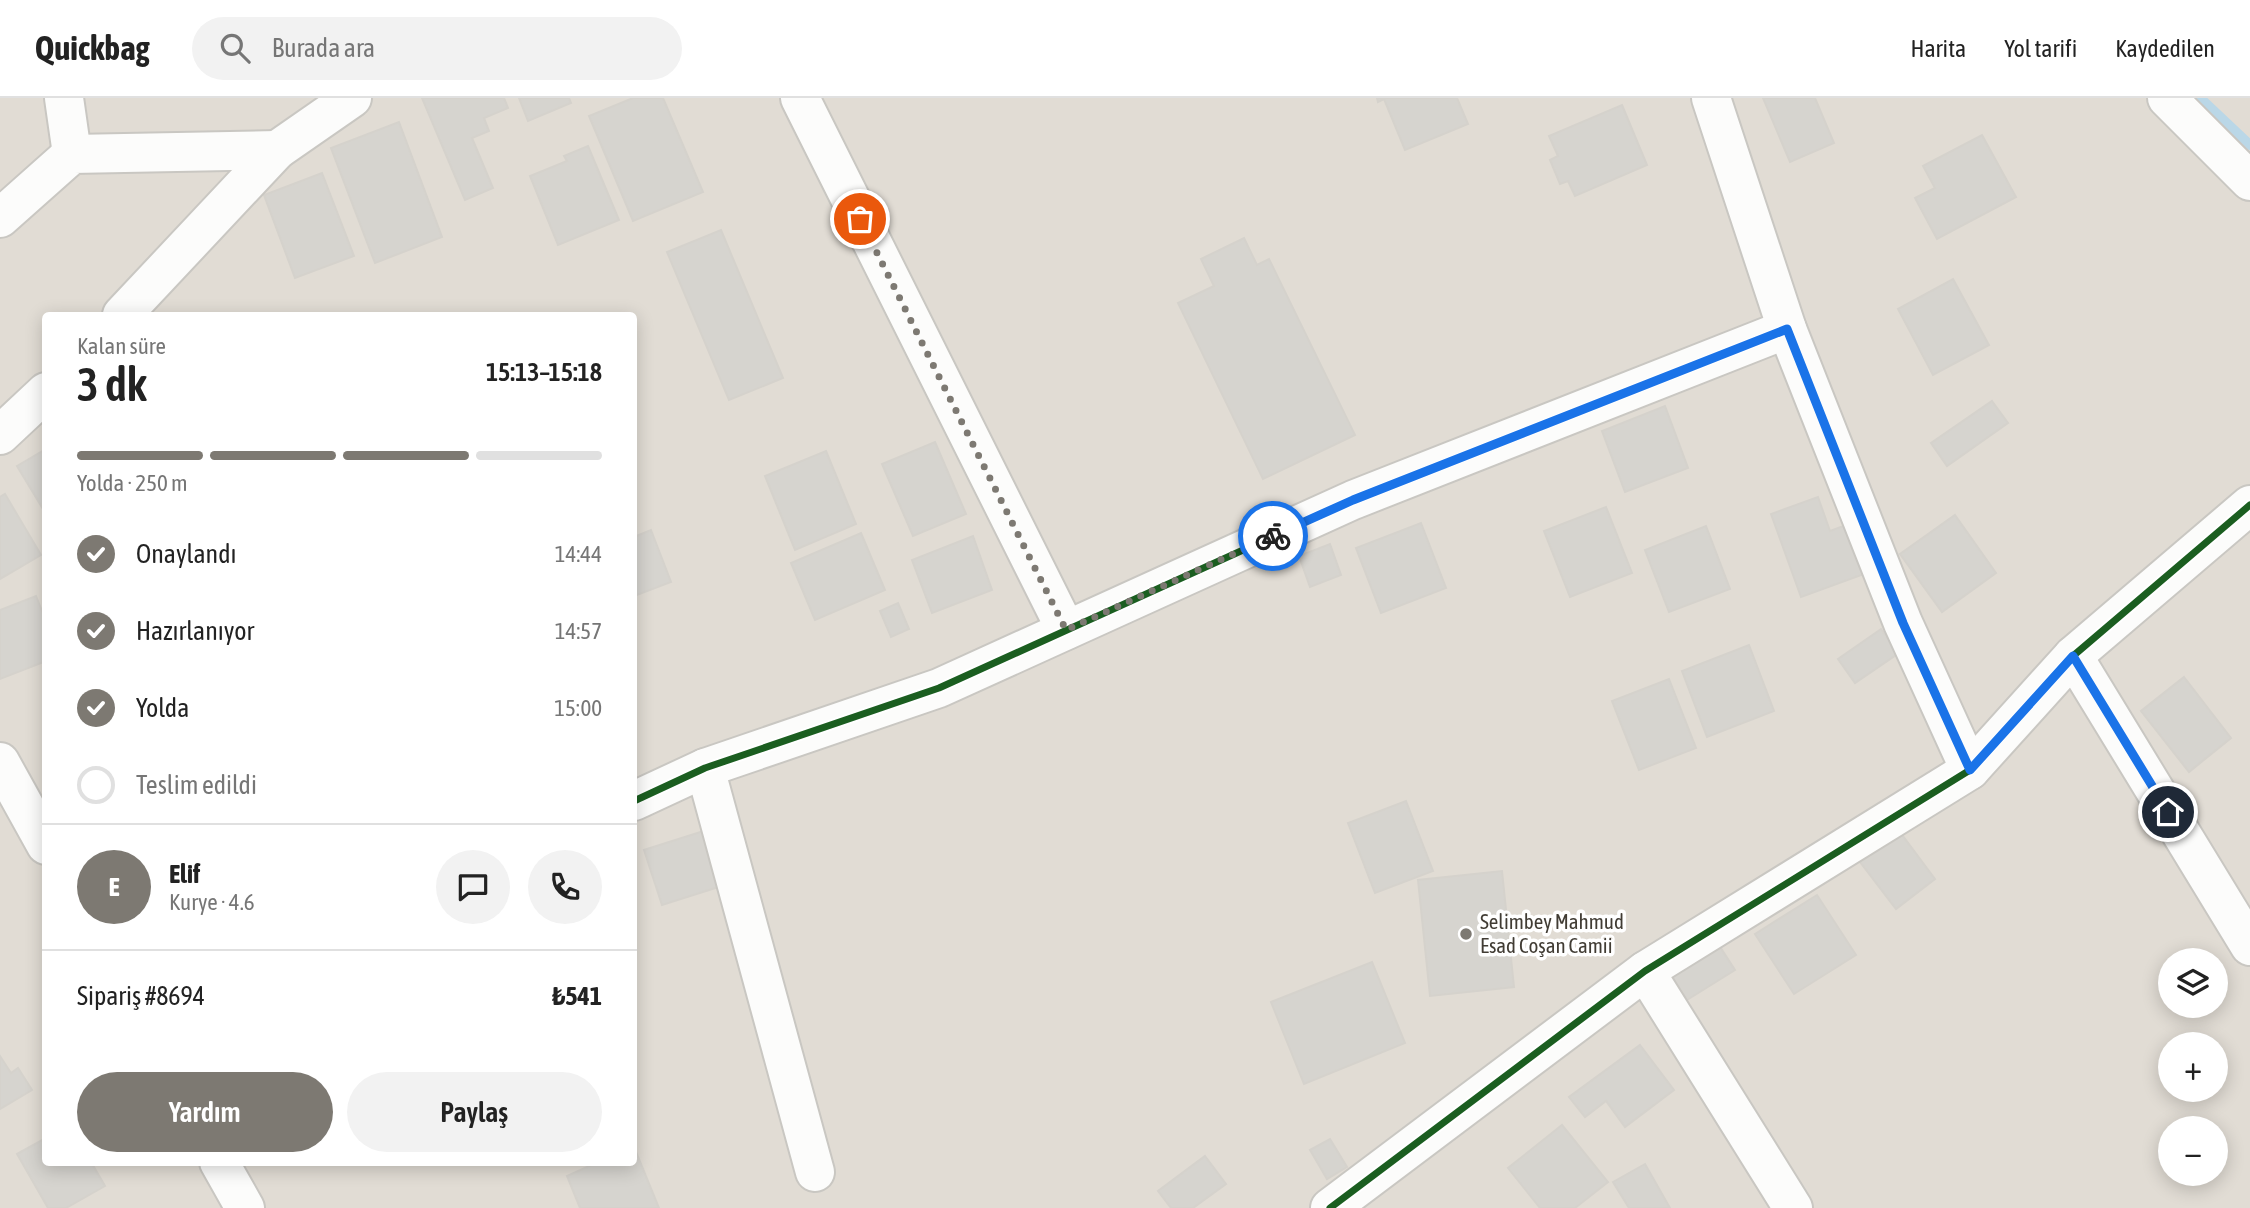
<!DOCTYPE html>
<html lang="tr">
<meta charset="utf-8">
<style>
:root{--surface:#fff;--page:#f2f2f2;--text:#222;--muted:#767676;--line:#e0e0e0;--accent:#7d7972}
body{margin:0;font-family:"Asap Condensed",sans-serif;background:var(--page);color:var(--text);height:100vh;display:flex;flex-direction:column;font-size:26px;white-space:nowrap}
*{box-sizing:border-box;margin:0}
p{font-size:23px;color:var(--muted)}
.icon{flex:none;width:38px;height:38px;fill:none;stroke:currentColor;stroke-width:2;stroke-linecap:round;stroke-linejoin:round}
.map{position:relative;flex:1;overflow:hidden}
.details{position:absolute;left:42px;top:214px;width:595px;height:854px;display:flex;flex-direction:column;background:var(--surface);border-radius:7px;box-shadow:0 4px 18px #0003}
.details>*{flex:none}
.tools{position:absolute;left:2158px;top:850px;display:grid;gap:14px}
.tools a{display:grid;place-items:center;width:70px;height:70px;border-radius:50%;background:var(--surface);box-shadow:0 4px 18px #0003;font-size:35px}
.pin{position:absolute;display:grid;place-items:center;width:60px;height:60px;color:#fff;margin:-30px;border:4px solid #fff;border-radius:50%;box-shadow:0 2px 7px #0007}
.courier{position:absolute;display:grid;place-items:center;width:70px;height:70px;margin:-35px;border:5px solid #1a73e8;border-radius:50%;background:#fff;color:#222;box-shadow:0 2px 9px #0007}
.overview em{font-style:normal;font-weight:600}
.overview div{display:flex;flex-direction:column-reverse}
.overview{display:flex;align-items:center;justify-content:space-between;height:119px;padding:0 35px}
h1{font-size:46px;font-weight:600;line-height:52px}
.bar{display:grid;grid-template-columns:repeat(4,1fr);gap:10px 7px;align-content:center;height:84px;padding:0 35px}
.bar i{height:9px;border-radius:5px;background:var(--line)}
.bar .on{background:var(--accent)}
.bar p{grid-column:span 4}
.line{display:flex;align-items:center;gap:18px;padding:0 35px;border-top:2px solid var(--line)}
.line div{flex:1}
.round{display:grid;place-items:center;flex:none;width:74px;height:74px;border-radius:37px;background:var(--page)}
ol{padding:0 35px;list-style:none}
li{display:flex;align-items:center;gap:21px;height:77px}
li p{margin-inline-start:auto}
li .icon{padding:7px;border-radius:50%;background:var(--accent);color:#fff;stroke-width:4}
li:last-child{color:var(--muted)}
li i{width:38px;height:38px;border:4px solid var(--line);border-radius:50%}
.action{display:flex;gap:14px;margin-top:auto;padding:14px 35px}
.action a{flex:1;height:80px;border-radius:42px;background:var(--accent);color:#fff;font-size:28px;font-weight:600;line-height:80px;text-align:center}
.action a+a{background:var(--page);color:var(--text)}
header{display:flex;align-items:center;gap:42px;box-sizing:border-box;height:98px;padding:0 35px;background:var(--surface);border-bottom:2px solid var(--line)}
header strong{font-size:33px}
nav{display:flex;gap:38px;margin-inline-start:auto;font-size:24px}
.search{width:490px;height:63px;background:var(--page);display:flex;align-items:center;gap:18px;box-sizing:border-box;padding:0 24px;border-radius:38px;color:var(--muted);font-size:26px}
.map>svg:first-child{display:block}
.residential{fill:#e1dcd4;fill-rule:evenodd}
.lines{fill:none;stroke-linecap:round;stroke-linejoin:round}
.stream{stroke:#bad7e7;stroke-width:10}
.building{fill:#d6d4cf;stroke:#d5d2cc;stroke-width:2}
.minor-casing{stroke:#c9c7c2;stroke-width:42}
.minor{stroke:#fcfcfb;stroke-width:38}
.cycleway-casing{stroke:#fff;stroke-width:11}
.cycleway{stroke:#1b5e20;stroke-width:7}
.done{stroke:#7d7972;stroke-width:7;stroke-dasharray:0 12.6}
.route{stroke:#1a73e8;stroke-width:9}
.poi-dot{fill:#7d7972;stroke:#fff;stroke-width:2.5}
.labels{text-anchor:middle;stroke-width:7;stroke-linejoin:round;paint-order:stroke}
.poi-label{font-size:21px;fill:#413c34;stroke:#fff;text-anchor:start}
</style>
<header>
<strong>Quickbag</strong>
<div class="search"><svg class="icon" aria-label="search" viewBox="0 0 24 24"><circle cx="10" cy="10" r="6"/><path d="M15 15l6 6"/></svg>Burada ara</div>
<nav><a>Harita</a><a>Yol tarifi</a><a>Kaydedilen</a></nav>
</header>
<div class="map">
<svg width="2250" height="1110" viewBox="0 0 2250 1110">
<rect width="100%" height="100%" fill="#edebe6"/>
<path class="residential" d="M0,0H2250V1110H0ZM46,217H634V1064H46ZM2170,863H2216V908H2170ZM2170,947H2216V992H2170ZM2170,1031H2216V1076H2170Z"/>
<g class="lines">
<path class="stream" d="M2200,0L2250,47"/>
</g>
<g class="building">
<path d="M422,0H504L508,10L484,20L489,33L472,40L493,90L465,102Z"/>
<path d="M519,0H569L571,5L528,23Z"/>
<path d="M633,0H663L703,94L633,123L589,18Z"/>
<path d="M1377,0H1457L1468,26L1405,52L1384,1L1378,4Z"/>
<path d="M1763,0H1815L1834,45L1790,64Z"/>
<path d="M1622,7L1647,67L1575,98L1568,83L1560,86L1550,62L1558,58L1549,38Z"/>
<path d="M399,24L442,139L375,165L331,50Z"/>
<path d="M1982,37L2016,99L1937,141L1915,100L1935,90L1923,68Z"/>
<path d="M588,48L619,122L558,147L530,78L567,63L564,58Z"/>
<path d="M322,75L354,158L295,180L264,97Z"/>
<path d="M721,132L783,280L729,302L667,154Z"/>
<path d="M1244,140L1257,167L1269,161L1355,337L1263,381L1178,205L1214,188L1201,161Z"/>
<path d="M1953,181L1989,247L1933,277L1898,211Z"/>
<path d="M1992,303L2008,325L1947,368L1931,345Z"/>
<path d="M1665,308L1688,370L1625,394L1602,333Z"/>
<path d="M935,344L966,416L913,438L882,366Z"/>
<path d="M46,351V416L17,368Z"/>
<path d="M826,353L856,426L795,452L765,378Z"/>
<path d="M5,396L41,457L0,481V399Z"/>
<path d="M1818,399L1830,433L1849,426L1867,475L1801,499L1771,416Z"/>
<path d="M1606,409L1632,475L1570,499L1544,433Z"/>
<path d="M1955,417L1996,475L1942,514L1900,456Z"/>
<path d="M1421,425L1446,490L1381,515L1356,450Z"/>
<path d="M1706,428L1730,491L1669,514L1645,452Z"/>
<path d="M651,432L671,484L634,498V439Z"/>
<path d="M861,435L885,492L815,522L791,465Z"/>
<path d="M973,438L992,492L932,515L912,462Z"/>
<path d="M1330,446L1341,477L1310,489L1299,458Z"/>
<path d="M36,498L46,523V563L0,581V512Z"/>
<path d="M898,505L909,531L891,539L880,513Z"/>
<path d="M1881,531L1899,555L1855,585L1838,561Z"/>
<path d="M1749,547L1774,613L1707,639L1682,573Z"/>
<path d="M2184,579L2231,640L2189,674L2141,613Z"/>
<path d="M1669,581L1696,650L1639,672L1612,603Z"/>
<path d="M1406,703L1433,773L1375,795L1348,725Z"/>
<path d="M713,730L731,785L662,807L644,752Z"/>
<path d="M1900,734L1935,781L1896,811L1860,764Z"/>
<path d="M1502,773L1514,889L1430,898L1418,782Z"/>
<path d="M1817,797L1856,857L1794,896L1755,836Z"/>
<path d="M1715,841L1735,872L1687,902L1667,871Z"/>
<path d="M1372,864L1405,945L1304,986L1271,904Z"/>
<path d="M1640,947L1674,992L1625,1029L1606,1003L1585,1019L1569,999Z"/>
<path d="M0,958L11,975L18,970L32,992L0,1011Z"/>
<path d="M1562,1027L1608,1084L1575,1110H1540L1508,1070Z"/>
<path d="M46,1040V1064H91L105,1088L66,1110H48L17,1056Z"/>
<path d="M1330,1041L1347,1069L1327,1081L1310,1052Z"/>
<path d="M634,1049L659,1110H580L567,1078L598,1064H634Z"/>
<path d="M1205,1058L1226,1086L1193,1110H1171L1158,1093Z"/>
<path d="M1645,1066L1670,1110H1629L1613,1084Z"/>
</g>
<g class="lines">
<g class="minor-casing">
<g id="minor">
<path d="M64,0L72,56"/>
<path d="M800,0L1066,532"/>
<path d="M1711,0L1787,231L1903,525L1970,672"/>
<path d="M2167,0L2250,83"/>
<path d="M0,120L72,56L277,52"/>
<path d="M122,217L277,52L352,0"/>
<path d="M0,337L46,294"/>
<path d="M2073,558L2250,848"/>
<path d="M0,664L46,747"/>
<path d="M705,670L815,1074"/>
<path d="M634,703L705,670L939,590L1353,402L1787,231"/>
<path d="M1645,873L1793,1110"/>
<path d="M219,1064L245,1110"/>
<path d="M1330,1110L1645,873L1970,672L2073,558L2250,407"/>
</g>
</g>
<use href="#minor" class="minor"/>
<g class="cycleway-casing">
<g id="cycleway">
<path d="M634,703L705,670L939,590L1353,402L1787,231"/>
<path d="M1330,1110L1645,873L1970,672L2073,558L2250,407"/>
</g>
</g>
<use href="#cycleway" class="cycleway"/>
</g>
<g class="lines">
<path class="done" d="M860,121L1066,532L1273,438"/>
<path class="route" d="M1273,438L1353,402L1787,231L1903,525L1970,672L2073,558L2168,714"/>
</g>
<circle class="poi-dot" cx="1466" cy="836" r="7"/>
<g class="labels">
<g class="poi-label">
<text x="1480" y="831">Selimbey Mahmud<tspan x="1480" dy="24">Esad Coşan Camii</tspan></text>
</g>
</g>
</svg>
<div class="tools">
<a><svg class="icon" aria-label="layers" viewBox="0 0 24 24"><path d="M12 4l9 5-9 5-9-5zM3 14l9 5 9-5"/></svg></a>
<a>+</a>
<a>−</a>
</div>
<div class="pin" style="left:860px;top:121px;background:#ea580c"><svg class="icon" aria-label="bag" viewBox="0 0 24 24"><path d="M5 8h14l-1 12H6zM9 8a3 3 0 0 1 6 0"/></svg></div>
<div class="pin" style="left:2168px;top:714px;background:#1f2937"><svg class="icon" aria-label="home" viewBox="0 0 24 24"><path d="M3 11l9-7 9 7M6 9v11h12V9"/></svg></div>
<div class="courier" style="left:1273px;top:438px"><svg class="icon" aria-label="bike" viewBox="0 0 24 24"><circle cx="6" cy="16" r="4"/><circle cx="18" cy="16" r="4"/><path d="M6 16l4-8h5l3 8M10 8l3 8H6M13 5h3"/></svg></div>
<section class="details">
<div class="overview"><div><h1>3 dk</h1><p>Kalan süre</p></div><em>15:13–15:18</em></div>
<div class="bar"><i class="on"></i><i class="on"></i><i class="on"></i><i></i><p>Yolda · 250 m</p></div>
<ol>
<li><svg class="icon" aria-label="check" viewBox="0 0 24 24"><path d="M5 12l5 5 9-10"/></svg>Onaylandı<p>14:44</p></li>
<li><svg class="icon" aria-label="check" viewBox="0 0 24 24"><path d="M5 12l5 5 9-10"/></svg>Hazırlanıyor<p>14:57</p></li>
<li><svg class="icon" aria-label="check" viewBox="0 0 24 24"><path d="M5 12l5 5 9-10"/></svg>Yolda<p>15:00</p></li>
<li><i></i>Teslim edildi</li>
</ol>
<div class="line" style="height:126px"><b class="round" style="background:var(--accent);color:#fff">E</b><div><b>Elif</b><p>Kurye · 4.6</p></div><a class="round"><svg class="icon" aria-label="chat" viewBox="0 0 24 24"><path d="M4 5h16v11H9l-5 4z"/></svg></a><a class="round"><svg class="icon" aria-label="phone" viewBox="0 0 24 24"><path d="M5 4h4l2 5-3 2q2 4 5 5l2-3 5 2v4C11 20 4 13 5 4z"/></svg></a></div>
<div class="line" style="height:91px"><div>Sipariş #8694</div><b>₺541</b></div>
<div class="action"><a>Yardım</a><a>Paylaş</a></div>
</section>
</div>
